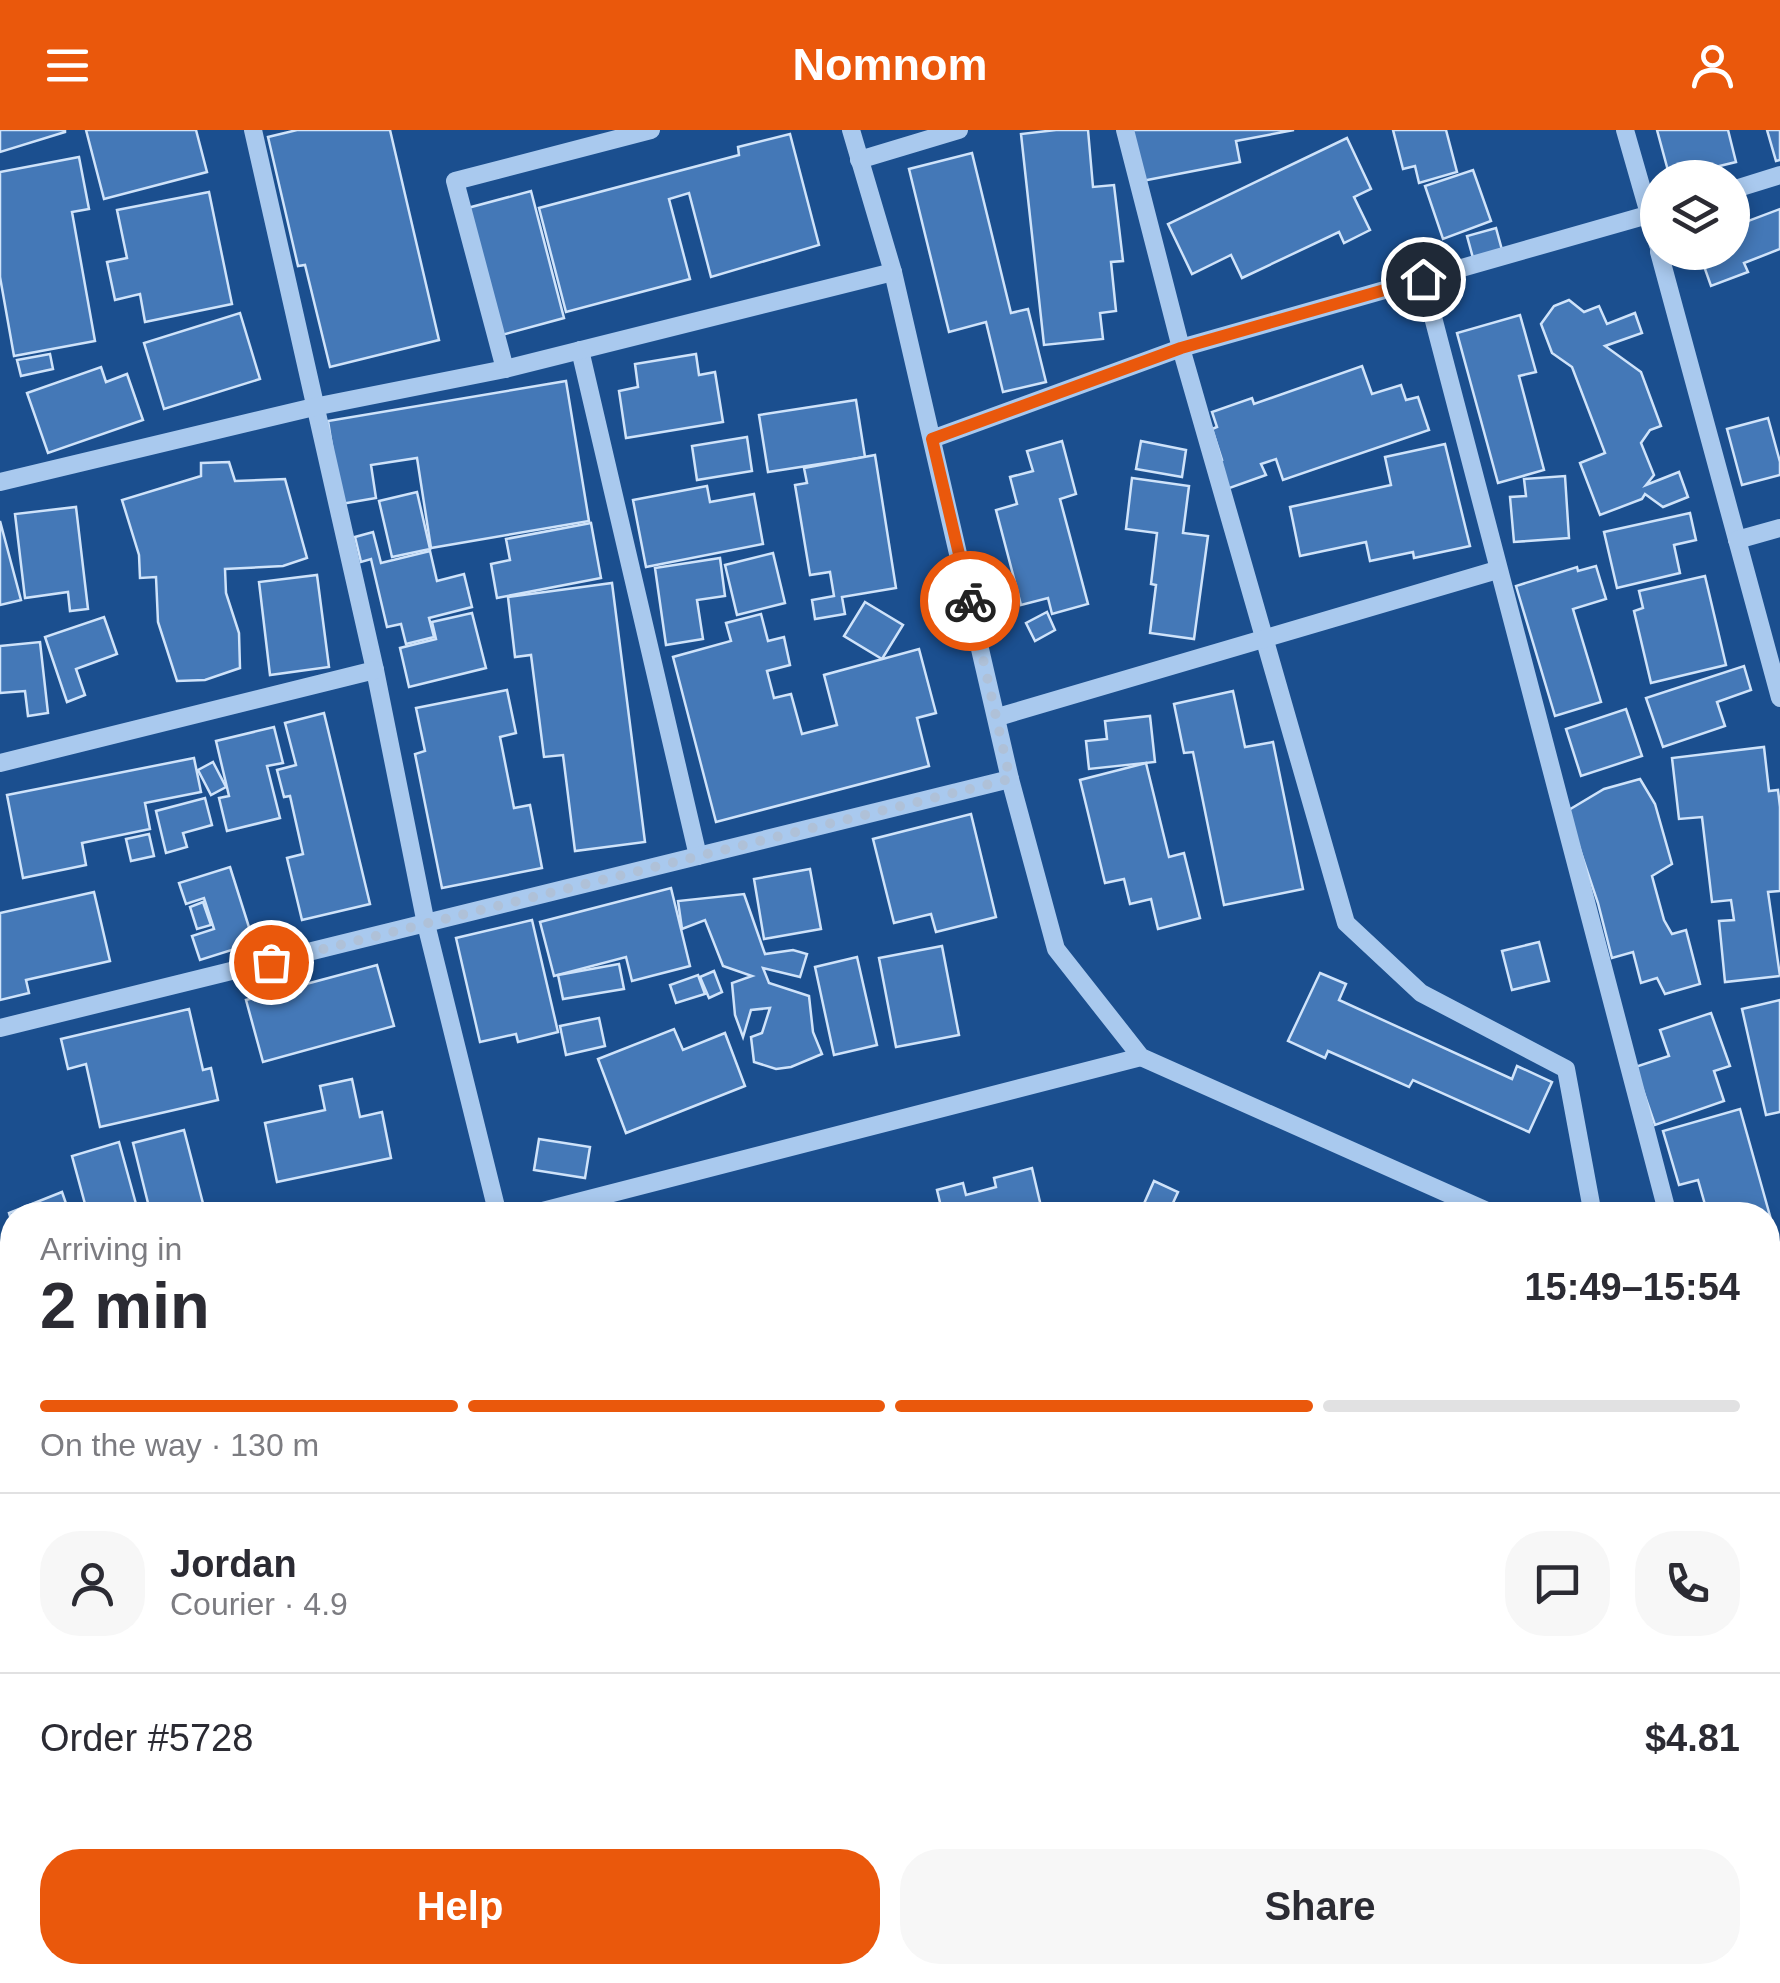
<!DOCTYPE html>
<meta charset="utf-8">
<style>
:root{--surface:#fff;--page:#f7f7f7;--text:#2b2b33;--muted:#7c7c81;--line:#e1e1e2;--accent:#ea580c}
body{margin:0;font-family:Helvetica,sans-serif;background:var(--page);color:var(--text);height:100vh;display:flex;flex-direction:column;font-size:38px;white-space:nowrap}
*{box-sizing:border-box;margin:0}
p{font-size:32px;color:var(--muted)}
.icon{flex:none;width:55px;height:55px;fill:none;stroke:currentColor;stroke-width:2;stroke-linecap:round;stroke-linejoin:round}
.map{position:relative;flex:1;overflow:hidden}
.details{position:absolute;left:0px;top:1072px;width:1780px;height:782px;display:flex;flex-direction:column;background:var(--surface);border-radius:40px 40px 0 0;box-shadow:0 5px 15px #0003}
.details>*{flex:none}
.fabs{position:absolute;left:1640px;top:30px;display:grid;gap:20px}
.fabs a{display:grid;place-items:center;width:110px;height:110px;border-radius:50%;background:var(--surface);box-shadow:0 5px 15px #0003;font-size:50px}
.pin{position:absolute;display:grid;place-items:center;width:85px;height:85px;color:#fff;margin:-42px;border:5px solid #fff;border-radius:50%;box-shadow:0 2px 10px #0007}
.courier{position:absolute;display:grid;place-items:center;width:100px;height:100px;margin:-50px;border:8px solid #ea580c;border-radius:50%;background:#fff;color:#222;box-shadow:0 2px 12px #0007}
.overview em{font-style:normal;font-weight:800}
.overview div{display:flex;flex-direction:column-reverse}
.overview{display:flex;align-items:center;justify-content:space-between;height:170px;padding:0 40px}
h1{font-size:65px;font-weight:800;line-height:75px}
.bar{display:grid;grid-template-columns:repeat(4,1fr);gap:15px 10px;align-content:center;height:120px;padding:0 40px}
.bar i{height:12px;border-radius:8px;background:var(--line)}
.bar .current{background:var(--accent)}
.bar p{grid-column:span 4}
.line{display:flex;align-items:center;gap:25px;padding:0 40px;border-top:2px solid var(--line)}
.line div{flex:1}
.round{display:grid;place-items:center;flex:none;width:105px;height:105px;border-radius:40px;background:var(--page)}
.button{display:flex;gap:20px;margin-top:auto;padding:20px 40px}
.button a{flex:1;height:115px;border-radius:40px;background:var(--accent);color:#fff;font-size:40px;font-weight:800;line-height:115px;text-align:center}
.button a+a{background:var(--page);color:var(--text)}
header{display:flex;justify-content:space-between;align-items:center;height:130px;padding:0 40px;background:var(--accent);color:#fff;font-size:45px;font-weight:800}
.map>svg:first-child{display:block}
.green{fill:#2e69ad}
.building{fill:#4478b7;stroke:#cfe3fa;stroke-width:2.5}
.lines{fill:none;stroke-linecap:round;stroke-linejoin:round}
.minor{stroke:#a9c9ee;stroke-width:18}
.done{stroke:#afc1d8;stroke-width:10;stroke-dasharray:0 18}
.route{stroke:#ea580c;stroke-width:12}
</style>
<header><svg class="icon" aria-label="menu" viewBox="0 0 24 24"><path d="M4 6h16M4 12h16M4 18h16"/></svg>Nomnom<svg class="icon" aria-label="person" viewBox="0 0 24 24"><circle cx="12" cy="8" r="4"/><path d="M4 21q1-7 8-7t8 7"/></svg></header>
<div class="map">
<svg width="1780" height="1853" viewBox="0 0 1780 1853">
<rect width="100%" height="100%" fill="#1b4f8f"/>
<path class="green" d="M0,1651L12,1704V1828L0,1831Z"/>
<g class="building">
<path d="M0,0H65V2L0,22Z"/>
<path d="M86,0H196L207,42L104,69Z"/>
<path d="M297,0H390L439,210L330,237L305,135L298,136L268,7Z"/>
<path d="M1056,0H1088L1093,57L1114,55L1123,131L1111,132L1116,181L1100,183L1103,209L1044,215L1021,4Z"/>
<path d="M1132,0H1294L1236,11L1240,32L1142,51Z"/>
<path d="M1393,0H1446L1457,42L1419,53L1415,36L1403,39Z"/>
<path d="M1657,0H1728L1736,32L1670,48Z"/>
<path d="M1767,0H1780V30L1776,31Z"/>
<path d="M790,4L819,115L711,147L689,63L669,69L690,149L566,182L539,78L739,25L738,17Z"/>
<path d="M1347,8L1371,59L1354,67L1370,100L1344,113L1339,102L1242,148L1231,125L1192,144L1168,94Z"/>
<path d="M972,23L1011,183L1028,179L1046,252L1003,262L986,192L949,202L909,39Z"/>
<path d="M79,27L89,79L72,82L95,211L14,226L0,147V42Z"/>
<path d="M1473,40L1491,91L1443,109L1425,56Z"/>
<path d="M531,61L564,188L498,206L464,79Z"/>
<path d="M209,62L232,174L145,192L140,164L115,170L107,132L127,128L117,80Z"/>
<path d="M1780,79V119L1744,133L1748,142L1711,156L1699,122H1732V97Z"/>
<path d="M1496,98L1502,120L1473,128L1467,106Z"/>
<path d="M1569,170L1584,182L1599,176L1607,194L1635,183L1642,203L1605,216L1641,242L1661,296L1650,300L1641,313L1654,345L1646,355L1679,342L1688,367L1663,377L1645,364L1642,369L1600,385L1580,333L1605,323L1572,237L1552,223L1541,194L1554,176Z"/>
<path d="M240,183L260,249L164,279L144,213Z"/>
<path d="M1520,185L1536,242L1519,246L1544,340L1498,353L1457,203Z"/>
<path d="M50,224L53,239L21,246L17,230Z"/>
<path d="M696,224L699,245L715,242L723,292L626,308L619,261L638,257L635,234Z"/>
<path d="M1362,236L1372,264L1401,255L1406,270L1418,267L1429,300L1283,350L1276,329L1261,334L1266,345L1224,360L1215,332L1222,330L1212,299L1217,297L1212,282L1252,268L1254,274Z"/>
<path d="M101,237L106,252L127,244L143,290L48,323L27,263Z"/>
<path d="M566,251L589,391L431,418L417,328L371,335L376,368L341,374L328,291Z"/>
<path d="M856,270L865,327L768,342L759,285Z"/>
<path d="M1768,288L1780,332V345L1742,355L1727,299Z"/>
<path d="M747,307L752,341L697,350L692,316Z"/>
<path d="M1062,311L1076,364L1060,369L1088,474L1052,484L1048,468L1021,475L996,380L1017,374L1010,347L1033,341L1027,321Z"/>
<path d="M1141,311L1186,320L1182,347L1136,339Z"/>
<path d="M1445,314L1470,416L1414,428L1413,422L1370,431L1366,412L1300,426L1290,377L1391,355L1385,327Z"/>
<path d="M875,325L896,458L842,467L845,484L815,489L812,470L834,466L830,442L810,445L795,355L807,353L804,338Z"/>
<path d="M229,332L235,351L285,349L307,428L283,436L225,439L226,463L239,503L240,538L205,550L177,551L158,492L156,447L140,448L139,425L122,370L201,346V333Z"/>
<path d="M1565,346L1569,408L1514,412L1510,367L1526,366L1524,349Z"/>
<path d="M1132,348L1189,356L1183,403L1208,406L1194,509L1150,503L1156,455L1151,454L1157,403L1126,399Z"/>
<path d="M707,356L710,372L754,364L763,414L646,437L633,370Z"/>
<path d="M417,362L430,419L392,427L379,371Z"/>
<path d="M76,377L88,479L70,481L68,462L25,468L15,384Z"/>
<path d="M1690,383L1696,410L1674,415L1680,443L1617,458L1604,402Z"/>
<path d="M0,391L21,470L0,475Z"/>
<path d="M591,393L601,448L497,468L491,434L510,430L506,409Z"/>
<path d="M373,402L381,433L430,421L437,451L464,444L472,477L429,488L434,507L406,514L401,494L387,497L371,429L361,432L355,407Z"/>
<path d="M773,423L785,473L737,485L725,435Z"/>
<path d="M720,428L725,466L697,470L703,509L666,515L655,438Z"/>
<path d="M1596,436L1606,469L1573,479L1601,572L1555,586L1516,456L1577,437L1578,441Z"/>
<path d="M317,445L329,537L270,545L259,452Z"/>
<path d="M1705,446L1726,535L1651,553L1634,481L1643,478L1639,461Z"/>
<path d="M612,453L645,712L575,721L563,625L544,627L531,525L515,527L508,467Z"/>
<path d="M865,472L903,495L882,529L844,506Z"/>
<path d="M1047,482L1055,500L1035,511L1026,493Z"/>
<path d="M472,483L486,538L409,557L400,518L436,509L432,492Z"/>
<path d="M761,484L768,511L784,507L790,535L767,541L774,568L791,564L802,604L837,595L824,545L919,519L936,583L917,588L929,636L716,692L673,527L731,511L726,493Z"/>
<path d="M104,487L117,524L76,539L85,565L67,572L45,507Z"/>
<path d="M40,512L48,583L28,586L25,561L0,563V516Z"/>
<path d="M1744,536L1751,560L1717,572L1725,596L1663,617L1646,568Z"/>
<path d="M507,560L516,603L500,607L514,678L530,675L542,738L442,758L415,624L425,621L416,578Z"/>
<path d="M1233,561L1245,617L1273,612L1303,759L1224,775L1193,622L1184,623L1174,574Z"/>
<path d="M1626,579L1642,626L1581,646L1566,599Z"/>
<path d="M324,583L370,774L302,790L287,728L303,724L290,666L284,667L277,640L296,635L285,593Z"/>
<path d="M1150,586L1155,632L1089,639L1086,611L1107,609L1105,591Z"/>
<path d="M274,597L283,633L267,636L280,688L227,701L219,668L229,666L216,611Z"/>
<path d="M1764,617L1769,661L1778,660L1780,677V761L1768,762L1780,846L1725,852L1719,791L1734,790L1731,770L1712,772L1702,687L1679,689L1672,628Z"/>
<path d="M194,628L201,662L145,673L150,699L82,713L86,735L23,748L7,665Z"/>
<path d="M213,632L226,657L211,665L198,640Z"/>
<path d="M1146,633L1169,727L1184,723L1200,788L1158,799L1151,769L1130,774L1124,749L1105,753L1080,650Z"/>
<path d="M1640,649L1655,674L1672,734L1652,746L1664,790L1672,804L1686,800L1700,854L1665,864L1657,848L1641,853L1633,822L1612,828L1598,773L1567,681L1604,659Z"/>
<path d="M205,668L212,695L183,703L187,717L166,723L156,681Z"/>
<path d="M971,684L996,787L936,802L931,784L894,793L873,709Z"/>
<path d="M149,704L154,726L131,731L126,709Z"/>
<path d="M230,737L254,813L200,830L192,806L214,799L204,768L186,774L179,753Z"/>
<path d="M810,739L821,799L764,809L754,749Z"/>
<path d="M671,758L690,836L632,851L626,827L554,846L540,792Z"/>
<path d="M94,762L110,831L26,850L29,863L0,870V783Z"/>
<path d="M744,764L765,824L793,820L807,824L800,847L763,838L769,853L809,866L813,902L822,924L791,937L776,939L754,932L751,907L762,903L770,878L751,880L743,907L735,885L732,853L752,846L723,836L705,790L682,799L678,771Z"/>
<path d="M203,772L211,795L197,799L190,777Z"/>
<path d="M532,790L558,902L518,912L516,904L480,912L456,808Z"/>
<path d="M1539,812L1549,851L1512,860L1502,821Z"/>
<path d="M942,816L959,905L896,917L879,828Z"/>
<path d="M857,827L877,915L834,925L815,837Z"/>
<path d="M619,834L624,859L563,869L558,845Z"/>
<path d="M377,835L394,896L263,932L246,870Z"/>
<path d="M714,841L722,862L709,868L700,847Z"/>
<path d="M1320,843L1346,854L1339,870L1512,949L1517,936L1552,952L1529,1002L1413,950L1409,957L1328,921L1325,928L1288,911Z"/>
<path d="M698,845L705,864L676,873L670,855Z"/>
<path d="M1780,870V982L1766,985L1742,879Z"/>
<path d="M189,879L203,940L211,938L218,970L100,997L86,934L68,939L61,909Z"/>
<path d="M1711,883L1730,936L1714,941L1724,971L1655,995L1635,937L1669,926L1660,900Z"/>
<path d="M599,888L605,916L566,925L560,896Z"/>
<path d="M674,899L683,920L725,903L745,956L626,1003L598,929Z"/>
<path d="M352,949L360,987L382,982L391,1028L277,1052L265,993L325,980L320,956Z"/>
<path d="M1740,979L1772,1093L1768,1094V1085H1708L1698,1050L1679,1055L1663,1001Z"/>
<path d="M184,1000L206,1085H151L133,1013Z"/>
<path d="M539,1009L590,1017L585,1048L534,1040Z"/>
<path d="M119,1012L139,1085H88L72,1026Z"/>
<path d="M1032,1038L1043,1085H943L937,1060L963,1053L966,1065L996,1057L994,1048Z"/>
<path d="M1154,1051L1178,1062L1173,1073L1199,1085H1139Z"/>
<path d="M62,1062L70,1085H12V1093L9,1083Z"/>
<path d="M1768,1249L1780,1294V1360L1768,1363Z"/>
<path d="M12,1388V1430H0V1389Z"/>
<path d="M12,1537V1583L7,1538Z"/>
<path d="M0,1709L12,1786V1824L0,1826Z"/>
<path d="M1780,1756V1853L1761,1852L1758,1842H1768V1759Z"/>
<path d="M137,1842H152L155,1853H120L119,1847Z"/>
<path d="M453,1842H516L519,1853H456Z"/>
<path d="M780,1842H817L782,1850Z"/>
<path d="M1521,1842H1669L1665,1843L1667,1853H1523Z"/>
</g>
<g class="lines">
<g class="minor">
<path d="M253,0L375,540L426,794L498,1085"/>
<path d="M851,0L893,142L1010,649L1056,819L1141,927L1496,1085"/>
<path d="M1125,0L1181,218L1346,793L1421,863L1566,939L1593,1085"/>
<path d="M1625,0L1658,115"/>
<path d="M859,30L959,0"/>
<path d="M1732,60L1780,45"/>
<path d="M1659,122L1780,568"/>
<path d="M1423,149L1668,1085"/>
<path d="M580,220L698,726"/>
<path d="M505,239L455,51L651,0"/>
<path d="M932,309L1181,218L1658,82"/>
<path d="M0,352L314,277L505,239L893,142"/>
<path d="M1737,410L1780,398"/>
<path d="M998,587L1497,440"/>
<path d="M0,633L375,540"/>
<path d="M0,898L1010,649"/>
<path d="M527,1085L1141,927"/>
<path d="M1768,1172L1780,1169"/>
<path d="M0,1229L12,1225"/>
<path d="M1768,1385L1780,1383"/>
<path d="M1768,1682L1780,1679"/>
<path d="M110,1842L112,1853"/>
<path d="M596,1842L598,1853"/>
<path d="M694,1842L697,1853"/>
<path d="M1127,1853L1166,1842"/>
</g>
</g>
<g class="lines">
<path class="done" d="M271,832L1010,649L970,471"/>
<path class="route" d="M970,471L932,309L1181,218L1423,149"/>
</g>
</svg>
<div class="fabs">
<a><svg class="icon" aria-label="layers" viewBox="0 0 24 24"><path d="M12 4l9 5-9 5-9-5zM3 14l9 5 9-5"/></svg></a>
</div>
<div class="pin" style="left:271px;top:832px;background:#ea580c"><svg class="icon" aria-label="bag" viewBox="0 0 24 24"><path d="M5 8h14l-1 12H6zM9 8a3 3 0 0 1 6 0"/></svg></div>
<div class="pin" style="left:1423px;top:149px;background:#1f2937"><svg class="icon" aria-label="home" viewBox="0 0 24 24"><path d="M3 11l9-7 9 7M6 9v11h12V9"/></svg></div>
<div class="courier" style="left:970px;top:471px"><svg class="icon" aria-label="bike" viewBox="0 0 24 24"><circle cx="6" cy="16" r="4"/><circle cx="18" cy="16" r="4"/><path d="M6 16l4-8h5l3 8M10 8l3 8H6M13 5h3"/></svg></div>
<section class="details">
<div class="overview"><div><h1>2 min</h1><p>Arriving in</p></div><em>15:49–15:54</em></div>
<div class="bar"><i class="current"></i><i class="current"></i><i class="current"></i><i></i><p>On the way · 130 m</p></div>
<div class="line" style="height:180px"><a class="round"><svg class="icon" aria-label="person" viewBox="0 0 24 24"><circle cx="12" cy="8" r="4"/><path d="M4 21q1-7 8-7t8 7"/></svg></a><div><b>Jordan</b><p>Courier · 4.9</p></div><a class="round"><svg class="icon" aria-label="chat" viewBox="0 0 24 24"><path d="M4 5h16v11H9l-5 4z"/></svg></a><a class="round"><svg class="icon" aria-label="phone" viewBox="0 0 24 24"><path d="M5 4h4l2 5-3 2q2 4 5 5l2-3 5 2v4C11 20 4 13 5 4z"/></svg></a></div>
<div class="line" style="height:130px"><div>Order #5728</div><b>$4.81</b></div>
<div class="button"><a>Help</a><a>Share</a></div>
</section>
</div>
